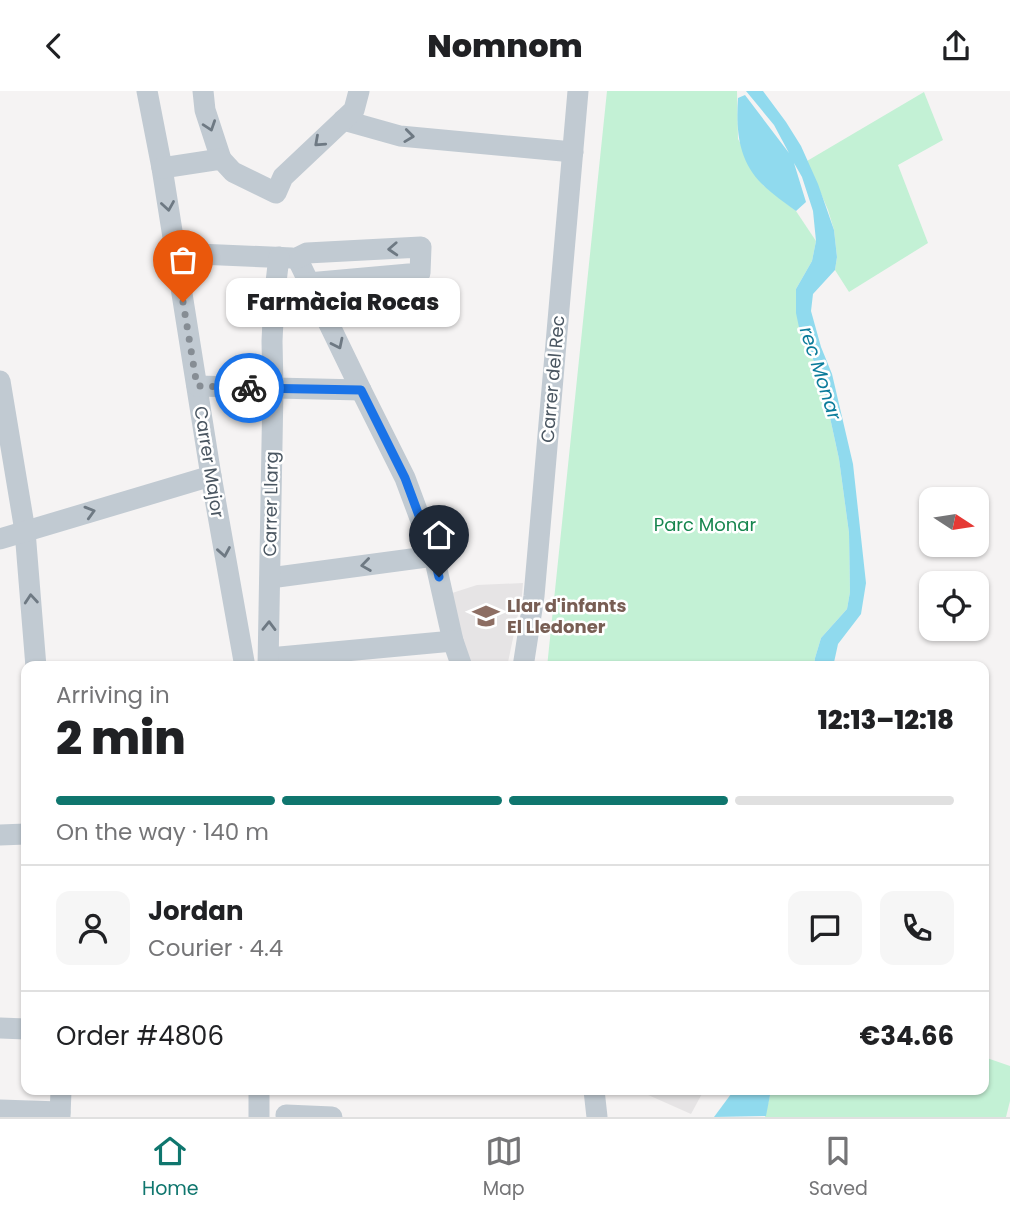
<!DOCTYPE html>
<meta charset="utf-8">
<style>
:root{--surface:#fff;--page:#f6f6f6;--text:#202124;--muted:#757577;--line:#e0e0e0;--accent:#0f766e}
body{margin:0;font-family:Poppins,sans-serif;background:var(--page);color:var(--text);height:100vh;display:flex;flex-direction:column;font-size:26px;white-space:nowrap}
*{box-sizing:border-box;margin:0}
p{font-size:23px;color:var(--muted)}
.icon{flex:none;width:38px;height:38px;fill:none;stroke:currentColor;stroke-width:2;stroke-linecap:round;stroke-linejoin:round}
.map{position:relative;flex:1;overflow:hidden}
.panel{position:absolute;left:21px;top:570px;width:968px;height:434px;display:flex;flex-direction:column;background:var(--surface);border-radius:14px;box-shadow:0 2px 5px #0004}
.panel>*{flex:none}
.needle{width:46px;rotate:102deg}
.controls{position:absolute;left:919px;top:396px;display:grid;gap:14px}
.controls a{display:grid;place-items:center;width:70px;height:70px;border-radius:14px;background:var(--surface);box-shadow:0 2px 5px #0004;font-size:35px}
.pin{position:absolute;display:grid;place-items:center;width:60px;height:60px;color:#fff;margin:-72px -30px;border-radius:50% 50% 50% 0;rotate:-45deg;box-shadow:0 0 7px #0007}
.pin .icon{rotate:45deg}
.courier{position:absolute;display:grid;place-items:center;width:70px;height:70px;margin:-35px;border:5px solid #1a73e8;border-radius:50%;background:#fff;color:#222;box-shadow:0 2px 9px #0007}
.bubble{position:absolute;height:49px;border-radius:14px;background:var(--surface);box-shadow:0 2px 5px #0004;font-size:23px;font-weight:800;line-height:49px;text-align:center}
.overview em{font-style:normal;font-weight:800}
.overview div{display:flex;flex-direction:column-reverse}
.overview{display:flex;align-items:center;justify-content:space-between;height:119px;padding:0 35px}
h1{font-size:46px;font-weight:800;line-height:52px}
.bar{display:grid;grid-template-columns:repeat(4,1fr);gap:10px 7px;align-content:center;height:84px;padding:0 35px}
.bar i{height:9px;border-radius:5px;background:var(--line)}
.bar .active{background:var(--accent)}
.bar p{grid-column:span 4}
.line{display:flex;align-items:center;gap:18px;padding:0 35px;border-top:2px solid var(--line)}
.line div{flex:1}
.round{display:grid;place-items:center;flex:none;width:74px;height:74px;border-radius:14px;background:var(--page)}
header{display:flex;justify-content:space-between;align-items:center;height:91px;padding:0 35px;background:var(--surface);font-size:32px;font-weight:800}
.dock{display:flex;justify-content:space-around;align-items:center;height:98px;border-top:2px solid var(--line);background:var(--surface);font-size:19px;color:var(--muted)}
.dock a{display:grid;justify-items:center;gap:4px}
.dock .active{color:var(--accent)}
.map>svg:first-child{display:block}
.education{fill:#e6e4e5}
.green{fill:#c3f1d5}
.water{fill:#90daee}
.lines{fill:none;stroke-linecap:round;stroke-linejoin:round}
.minor{stroke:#c1cad2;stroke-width:21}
.oneway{stroke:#6e7983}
.done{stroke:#868d94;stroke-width:7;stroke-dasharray:0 12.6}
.route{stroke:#1a73e8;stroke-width:9}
.labels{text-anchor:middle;stroke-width:5;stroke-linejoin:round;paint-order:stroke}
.street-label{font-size:18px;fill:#4a5661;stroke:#fff}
.park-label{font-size:18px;fill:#17864f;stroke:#fff}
.education-label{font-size:18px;font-weight:bold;fill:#785e54;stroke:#fff;text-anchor:start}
.water-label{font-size:19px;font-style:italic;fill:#0c7c9b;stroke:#fff}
</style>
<header><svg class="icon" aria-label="back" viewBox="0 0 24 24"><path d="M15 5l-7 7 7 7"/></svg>Nomnom<svg class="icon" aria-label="share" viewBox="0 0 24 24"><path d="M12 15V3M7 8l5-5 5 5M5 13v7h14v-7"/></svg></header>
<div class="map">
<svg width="1010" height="1026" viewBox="0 0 1010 1026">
<rect width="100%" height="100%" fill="#f5f3f3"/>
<g class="education">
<path d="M523,492L522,504L507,576H467L449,503L477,494Z"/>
<path d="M645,999H704L691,1023L646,1003Z"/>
</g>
<g class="green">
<path d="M607,0H737L738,48L763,94L796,120L816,150L812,170L796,198L800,241L821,285L839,368L849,442L850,501L847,518L821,547L815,567L814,576H547Z"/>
<path d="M924,1L943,49L898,74L928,152L849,201L835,179L837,166L834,139L828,119L807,70Z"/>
<path d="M984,966L1010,975V1010L1006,1026H765L771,999H984Z"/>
</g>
<g class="water">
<path d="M746,0H763L786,31L801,55L818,93L834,139L837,166L835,179L813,203L811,220L821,256L832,283L853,373L866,492L861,523L838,553L833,576H814L815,567L821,547L847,518L850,501L849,442L839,368L821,285L800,241L796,222V198L812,170L816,150L813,120L802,86L794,72L806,111L796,120C785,112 772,103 762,93C738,69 736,39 738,7L745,4L789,62L774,34Z"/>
<path d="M734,999H771L766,1025L714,1026Z"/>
</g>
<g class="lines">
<g class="minor">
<path d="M147,0L162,77L211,385L245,576"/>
<path d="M203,0L205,19L221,68"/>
<path d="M343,29L400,45L573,61"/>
<path d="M162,77L221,68L233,81L276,102L283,86L354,19L359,0"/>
<path d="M175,162L292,167"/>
<path d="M297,167L361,299L405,387L434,465L453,550L462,576"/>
<path d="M297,167L307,162L421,156L420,182L308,192"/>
<path d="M0,290L25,440L36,576"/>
<path d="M197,295L361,299"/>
<path d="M0,448L211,385"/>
<path d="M270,487L434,465"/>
<path d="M269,567L453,550"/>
<path d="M268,576L273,297L272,250L274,208L279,166"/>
<path d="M523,576L534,505L578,0"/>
<path d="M0,744L26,743"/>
<path d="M0,937L26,938"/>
<path d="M594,999L597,1026"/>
<path d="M0,1019L60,1021"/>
<path d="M286,1024L332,1026"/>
<path d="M60,1026L61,999"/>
<path d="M259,1026V999"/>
</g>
</g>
<defs><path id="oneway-chevron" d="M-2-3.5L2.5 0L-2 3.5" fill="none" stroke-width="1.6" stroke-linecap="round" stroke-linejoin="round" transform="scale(1.75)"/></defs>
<g class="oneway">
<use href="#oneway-chevron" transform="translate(210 35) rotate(71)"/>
<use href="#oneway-chevron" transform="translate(409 45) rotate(7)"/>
<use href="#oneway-chevron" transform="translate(319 51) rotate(138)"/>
<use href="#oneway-chevron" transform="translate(168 115) rotate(81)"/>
<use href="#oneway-chevron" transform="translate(393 158) rotate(177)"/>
<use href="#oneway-chevron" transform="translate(338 253) rotate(64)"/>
<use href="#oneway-chevron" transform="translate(90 421) rotate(-16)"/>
<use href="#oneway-chevron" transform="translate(224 461) rotate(80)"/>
<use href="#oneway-chevron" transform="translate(366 474) rotate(172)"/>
<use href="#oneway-chevron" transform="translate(31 508) rotate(-95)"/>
<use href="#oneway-chevron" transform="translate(269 535) rotate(-89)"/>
</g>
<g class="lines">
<path class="done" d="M183,211L197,295L249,297"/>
<path class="route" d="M249,297L361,299L405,387L434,465L439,486"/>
</g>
<defs>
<g id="school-bare" transform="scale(2.1)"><path d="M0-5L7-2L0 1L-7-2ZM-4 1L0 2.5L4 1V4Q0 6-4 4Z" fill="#8d6e63" stroke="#fff" stroke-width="2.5" paint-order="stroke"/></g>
</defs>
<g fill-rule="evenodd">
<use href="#school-bare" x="486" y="525"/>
</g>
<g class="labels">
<g class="street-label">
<text transform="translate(553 288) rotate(-85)" y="6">Carrer del Rec</text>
<text transform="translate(209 371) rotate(81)" y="6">Carrer Major</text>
<text transform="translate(271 413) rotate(-89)" y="6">Carrer Llarg</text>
</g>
<g class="park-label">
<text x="705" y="440">Parc Monar</text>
</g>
<g class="education-label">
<text x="507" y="521">Llar d'infants<tspan x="507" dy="21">El Lledoner</tspan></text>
</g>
<g class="water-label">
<text transform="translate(821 282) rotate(72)" y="7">rec Monar</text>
</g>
</g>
</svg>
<div class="controls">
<a><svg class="needle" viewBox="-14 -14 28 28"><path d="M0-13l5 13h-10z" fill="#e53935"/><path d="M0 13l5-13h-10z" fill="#757577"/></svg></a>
<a><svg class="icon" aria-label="locate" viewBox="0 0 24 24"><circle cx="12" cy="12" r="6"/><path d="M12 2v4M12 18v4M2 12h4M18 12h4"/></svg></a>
</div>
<div class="pin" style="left:183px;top:211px;background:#ea580c"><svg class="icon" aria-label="bag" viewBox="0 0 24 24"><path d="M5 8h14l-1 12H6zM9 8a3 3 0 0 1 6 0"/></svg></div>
<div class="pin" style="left:439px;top:486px;background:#1f2937"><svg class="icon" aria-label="home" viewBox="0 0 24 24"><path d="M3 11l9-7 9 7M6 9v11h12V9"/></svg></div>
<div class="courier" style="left:249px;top:297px"><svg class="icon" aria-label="bike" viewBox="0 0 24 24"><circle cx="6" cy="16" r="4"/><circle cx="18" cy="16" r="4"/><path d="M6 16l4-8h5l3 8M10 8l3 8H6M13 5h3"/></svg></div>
<div class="bubble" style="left:226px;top:187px;width:234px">Farmàcia Rocas</div>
<section class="panel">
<div class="overview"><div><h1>2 min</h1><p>Arriving in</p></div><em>12:13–12:18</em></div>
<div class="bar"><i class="active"></i><i class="active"></i><i class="active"></i><i></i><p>On the way · 140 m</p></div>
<div class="line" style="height:126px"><a class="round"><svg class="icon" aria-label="person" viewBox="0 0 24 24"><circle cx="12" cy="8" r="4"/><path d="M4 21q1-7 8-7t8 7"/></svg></a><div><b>Jordan</b><p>Courier · 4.4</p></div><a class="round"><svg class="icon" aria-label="chat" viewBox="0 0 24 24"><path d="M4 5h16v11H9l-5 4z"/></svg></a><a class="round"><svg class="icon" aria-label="phone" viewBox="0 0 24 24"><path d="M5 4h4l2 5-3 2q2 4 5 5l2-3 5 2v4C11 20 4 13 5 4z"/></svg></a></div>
<div class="line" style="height:91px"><div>Order #4806</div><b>€34.66</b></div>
</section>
</div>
<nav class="dock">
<a class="active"><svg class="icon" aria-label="home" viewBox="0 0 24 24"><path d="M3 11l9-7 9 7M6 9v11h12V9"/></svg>Home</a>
<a><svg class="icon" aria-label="map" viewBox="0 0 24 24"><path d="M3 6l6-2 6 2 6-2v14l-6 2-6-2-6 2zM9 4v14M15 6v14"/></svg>Map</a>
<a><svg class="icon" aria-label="saved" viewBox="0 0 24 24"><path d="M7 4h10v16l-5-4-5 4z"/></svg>Saved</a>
</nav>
